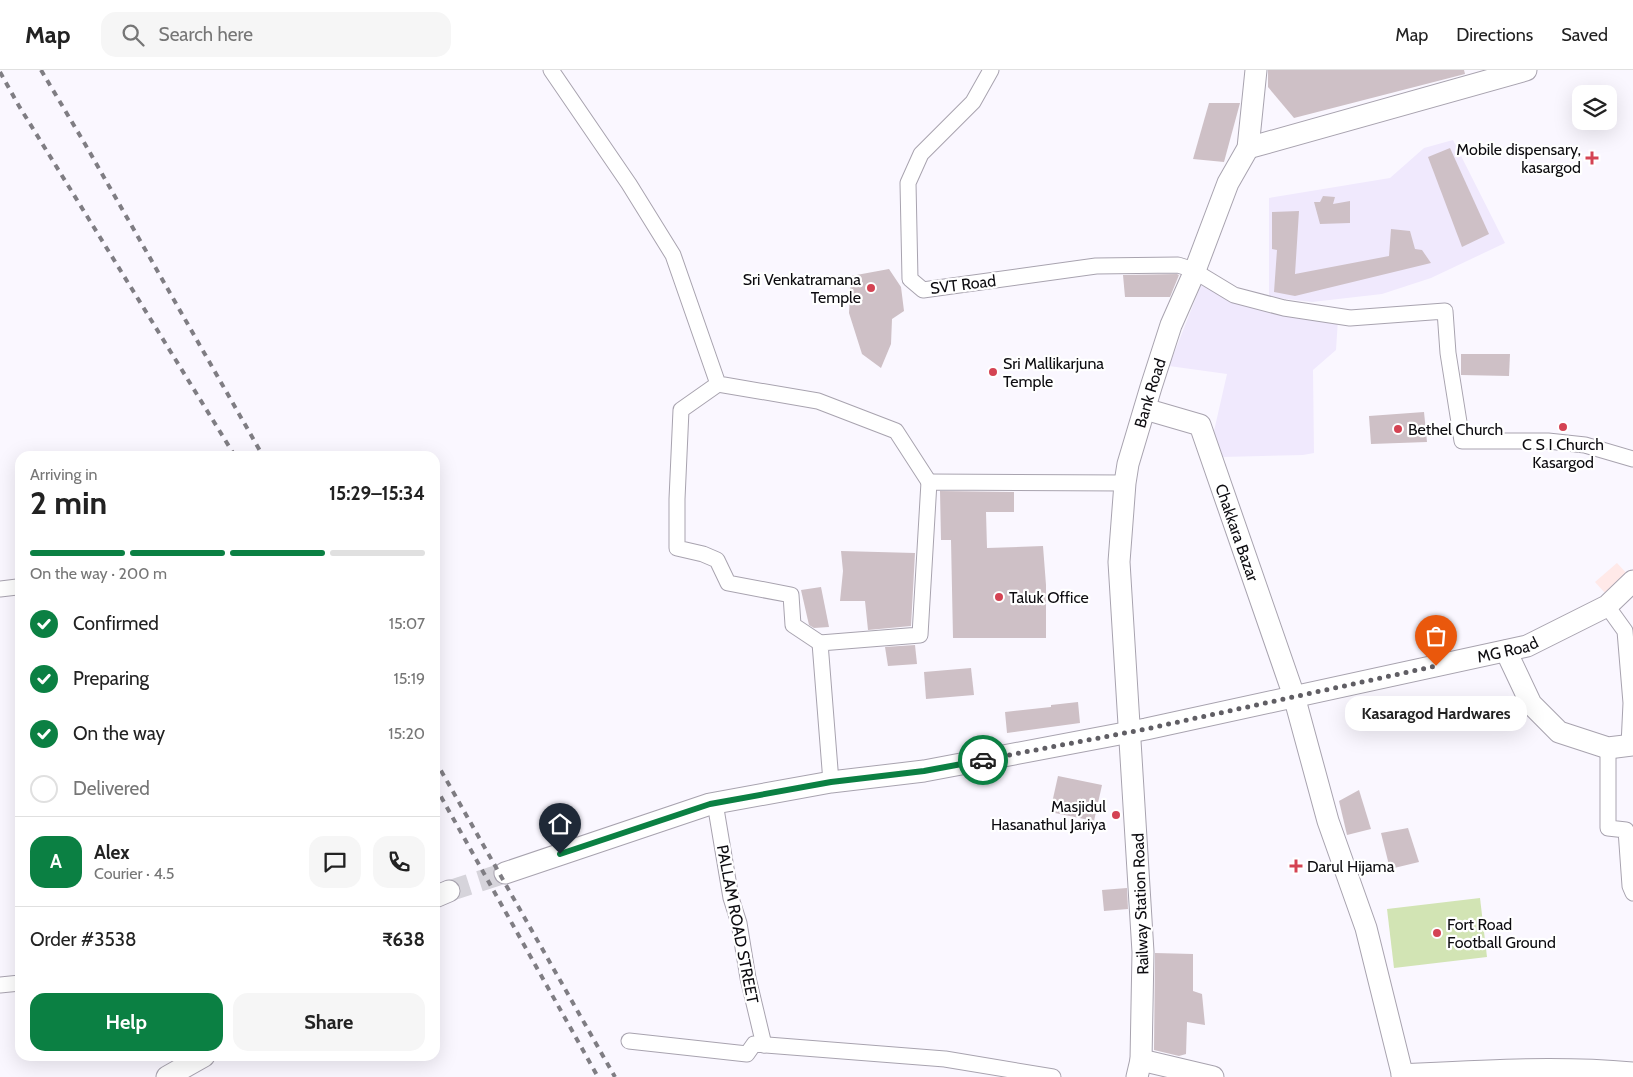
<!DOCTYPE html>
<meta charset="utf-8">
<style>
:root{--surface:#fff;--page:#f6f6f6;--text:#222;--muted:#767676;--line:#e0e0e0;--accent:#0b8043}
body{margin:0;font-family:Cabin,sans-serif;background:var(--page);color:var(--text);height:100vh;display:flex;flex-direction:column;font-size:19px;white-space:nowrap}
*{box-sizing:border-box;margin:0}
p{font-size:16px;color:var(--muted)}
.icon{flex:none;width:28px;height:28px;fill:none;stroke:currentColor;stroke-width:2;stroke-linecap:round;stroke-linejoin:round}
.map{position:relative;flex:1;overflow:hidden}
.panel{position:absolute;left:15px;top:381px;width:425px;height:610px;display:flex;flex-direction:column;background:var(--surface);border-radius:15px;box-shadow:0 5px 20px #0002}
.panel>*{flex:none}
.controls{position:absolute;left:1572px;top:15px;display:grid;gap:10px}
.controls a{display:grid;place-items:center;width:45px;height:45px;border-radius:10px;background:var(--surface);box-shadow:0 5px 20px #0002;font-size:25px}
.pin{position:absolute;display:grid;place-items:center;width:42px;height:42px;color:#fff;margin:-51px -21px;border-radius:50% 50% 50% 0;rotate:-45deg;box-shadow:0 0 5px #0007}
.pin .icon{rotate:45deg}
.courier{position:absolute;display:grid;place-items:center;width:50px;height:50px;margin:-25px;border:4px solid #0b8043;border-radius:50%;background:#fff;color:#222;box-shadow:0 1px 6px #0007}
.bubble{position:absolute;height:35px;border-radius:15px;background:var(--surface);box-shadow:0 5px 20px #0002;font-size:16px;font-weight:800;line-height:35px;text-align:center}
.summary em{font-style:normal;font-weight:800}
.summary div{display:flex;flex-direction:column-reverse}
.summary{display:flex;align-items:center;justify-content:space-between;height:85px;padding:0 15px}
h1{font-size:32px;font-weight:800;line-height:38px}
.bar{display:grid;grid-template-columns:repeat(4,1fr);gap:8px 5px;align-content:center;height:60px;padding:0 15px}
.bar i{height:6px;border-radius:4px;background:var(--line)}
.bar .selected{background:var(--accent)}
.bar p{grid-column:span 4}
.line{display:flex;align-items:center;gap:12px;padding:0 15px;border-top:1px solid var(--line)}
.line div{flex:1}
.round{display:grid;place-items:center;flex:none;width:52px;height:52px;border-radius:15px;background:var(--page)}
ol{padding:0 15px;list-style:none}
li{display:flex;align-items:center;gap:15px;height:55px}
li p{margin-inline-start:auto}
li .icon{padding:5px;border-radius:50%;background:var(--accent);color:#fff;stroke-width:4}
li:last-child{color:var(--muted)}
li i{width:28px;height:28px;border:2px solid var(--line);border-radius:50%}
.button{display:flex;gap:10px;margin-top:auto;padding:10px 15px}
.button a{flex:1;height:58px;border-radius:15px;background:var(--accent);color:#fff;font-size:20px;font-weight:800;line-height:58px;text-align:center}
.button a+a{background:var(--page);color:var(--text)}
header{display:flex;align-items:center;gap:30px;box-sizing:border-box;height:70px;padding:0 25px;background:var(--surface);border-bottom:1px solid var(--line)}
header strong{font-size:24px}
nav{display:flex;gap:28px;margin-inline-start:auto;font-size:18px}
.search{width:350px;height:45px;background:var(--page);display:flex;align-items:center;gap:12px;box-sizing:border-box;padding:0 18px;border-radius:15px;color:var(--muted);font-size:19px}
.map>svg:first-child{display:block}
.commercial{fill:#ffe9e8}
.built{fill:#f0e9fd}
.green{fill:#d2e4b4}
.building{fill:#cec0c6}
.lines{fill:none;stroke-linecap:round;stroke-linejoin:round}
.secondary-tunnel{stroke:#d6d4db;stroke-width:21;stroke-dasharray:21 11;stroke-linecap:butt}
.street-casing{stroke:#a8a3af;stroke-width:17}
.secondary-casing{stroke:#a8a3af;stroke-width:23}
.street{stroke:#fff;stroke-width:15}
.secondary{stroke:#fff;stroke-width:21}
.rail{stroke:#7f7d83;stroke-width:4;stroke-dasharray:6 6;stroke-linecap:butt}
.done{stroke:#605e64;stroke-width:5;stroke-dasharray:0 9}
.route{stroke:#0b8043;stroke-width:6}
.poi-dot{fill:#d44353;stroke:#fff;stroke-width:2}
.labels{text-anchor:middle;stroke-width:4.5;stroke-linejoin:round;paint-order:stroke}
.poi-label{font-size:16px;fill:#0d0c10;stroke:#fff;text-anchor:start}
.street-label{font-size:16px;fill:#0d0c10;stroke:#fff}
</style>
<header>
<strong>Map</strong>
<div class="search"><svg class="icon" aria-label="search" viewBox="0 0 24 24"><circle cx="10" cy="10" r="6"/><path d="M15 15l6 6"/></svg>Search here</div>
<nav><a>Map</a><a>Directions</a><a>Saved</a></nav>
</header>
<div class="map">
<svg width="1633" height="1007" viewBox="0 0 1633 1007">
<rect width="100%" height="100%" fill="#faf7ff"/>
<path class="commercial" d="M1617,493L1628,505L1606,524L1595,512Z"/>
<g class="built">
<path d="M1453,70L1505,173L1431,208L1382,224L1312,232L1269,227V128L1390,108L1424,78Z"/>
<path d="M1201,215L1231,227L1338,249L1336,280L1313,300L1314,383L1303,385L1222,387L1214,361L1227,304L1169,296Z"/>
</g>
<path class="green" d="M1480,828L1487,887L1394,898L1387,839Z"/>
<g class="building">
<path d="M1268,0H1464L1465,4L1294,48L1268,17Z"/>
<path d="M1209,33H1240L1224,92L1193,89Z"/>
<path d="M1450,78L1489,164L1462,177L1428,87Z"/>
<path d="M1323,126L1335,127L1333,134L1350,131V153L1320,154L1314,132H1320Z"/>
<path d="M1299,141L1295,204L1389,186L1391,159L1410,161L1415,179L1422,180L1431,193L1295,226L1274,222L1277,180L1272,179V142Z"/>
<path d="M889,199L901,217L904,241L892,249L891,274L881,298L862,284L849,243L851,206Z"/>
<path d="M1177,204L1179,205L1170,227H1125L1123,205Z"/>
<path d="M1461,284H1510L1509,306L1461,305Z"/>
<path d="M1424,342L1427,372L1371,374L1369,346Z"/>
<path d="M940,421L1014,422V442H986L987,478L1043,476L1046,515V568H953L951,470H941Z"/>
<path d="M841,481L915,483L911,556L868,560L865,531H840L843,501Z"/>
<path d="M821,517L829,557L814,558L809,555L801,520Z"/>
<path d="M915,575L917,594L888,596L885,577Z"/>
<path d="M971,598L974,625L926,629L924,602Z"/>
<path d="M1078,632L1080,653L1007,663L1005,642L1051,637V635Z"/>
<path d="M1058,706L1102,715L1094,751L1050,742Z"/>
<path d="M1359,720L1371,759L1347,765L1339,731Z"/>
<path d="M1408,758L1419,792L1390,799L1381,763Z"/>
<path d="M1127,818L1128,839L1104,841L1102,820Z"/>
<path d="M1155,883L1193,884V921L1202,924L1205,955L1187,952L1186,984L1179,986L1154,980Z"/>
</g>
<g class="lines">
<path class="secondary-tunnel" d="M449,821L505,803"/>
<g class="street-casing">
<g id="street">
<path d="M551,0L629,114L673,185L718,314L818,331L896,361L929,412"/>
<path d="M991,0L973,32L921,84L908,113L910,209L923,220L1096,196L1178,195L1191,199L1234,225L1284,238L1350,248L1445,241L1448,283L1462,371H1548L1585,375L1633,389"/>
<path d="M718,314L681,340L677,429V478L703,484L717,490L728,513L791,525L793,555L820,573"/>
<path d="M0,519L17,517L20,518"/>
<path d="M1607,536L1625,561L1631,633L1629,675"/>
<path d="M1608,678V758L1626,760L1630,816L1633,823"/>
<path d="M831,712L820,573L920,565L929,412L1125,413"/>
<path d="M715,733L731,828L739,853L748,908L764,975"/>
<path d="M0,915L20,913"/>
<path d="M629,971L747,984L754,974L945,989L1053,1007"/>
</g>
</g>
<g class="secondary-casing">
<g id="secondary">
<path d="M1248,78L1526,0"/>
<path id="s1" d="M1145,339L1200,355L1294,626L1328,751L1366,858L1403,1007"/>
<path d="M1506,581L1531,634L1559,662L1608,678L1633,675"/>
<path id="s2" d="M505,803L710,734L831,712L924,701L1146,659L1527,576L1607,536L1633,511"/>
<path d="M435,827L449,821"/>
<path d="M1141,990L1213,1007"/>
<path d="M1402,1005C1479,1001 1556,996 1633,1003"/>
<path d="M167,1007L204,986"/>
<path id="s3" d="M1137,1007L1141,990L1143,882L1119,492L1125,413L1128,394L1151,317L1171,255L1194,203L1228,113L1248,78L1256,0"/>
</g>
</g>
<use href="#street" class="street"/>
<use href="#secondary" class="secondary"/>
<g class="rail">
<path d="M41,0L85,74L263,386"/>
<path d="M0,2L19,36L235,386"/>
<path d="M435,690L615,1007"/>
<path d="M435,716L598,1007"/>
</g>
</g>
<g class="lines">
<path class="done" d="M983,690L1146,659L1436,596"/>
<path class="route" d="M560,784L710,734L831,712L924,701L983,690"/>
</g>
<g class="poi-dot">
<path d="M1589.5 80.5h5v5h5v5h-5v5h-5v-5h-5v-5h5z"/>
<circle cx="871" cy="218" r="5"/>
<circle cx="993" cy="302" r="5"/>
<circle cx="1563" cy="357" r="5"/>
<circle cx="1398" cy="359" r="5"/>
<circle cx="999" cy="527" r="5"/>
<circle cx="1116" cy="745" r="5"/>
<path d="M1293.5 788.5h5v5h5v5h-5v5h-5v-5h-5v-5h5z"/>
<circle cx="1437" cy="863" r="5"/>
</g>
<g class="labels">
<g class="poi-label">
<text x="1581" y="85" text-anchor="end">Mobile dispensary,<tspan x="1581" dy="18">kasargod</tspan></text>
<text x="861" y="215" text-anchor="end">Sri Venkatramana<tspan x="861" dy="18">Temple</tspan></text>
<text x="1003" y="299">Sri Mallikarjuna<tspan x="1003" dy="18">Temple</tspan></text>
<text x="1408" y="365">Bethel Church</text>
<text x="1563" y="380" text-anchor="middle">C S I Church<tspan x="1563" dy="18">Kasargod</tspan></text>
<text x="1009" y="533">Taluk Office</text>
<text x="1106" y="742" text-anchor="end">Masjidul<tspan x="1106" dy="18">Hasanathul Jariya</tspan></text>
<text x="1307" y="802">Darul Hijama</text>
<text x="1447" y="860">Fort Road<tspan x="1447" dy="18">Football Ground</tspan></text>
</g>
<g class="street-label">
<text transform="translate(963 214) rotate(-7)" y="6">SVT Road</text>
<text dy="6" stroke="none"><textPath href="#s3" startOffset="689">Bank Road</textPath></text>
<text dy="6" stroke="none"><textPath href="#s1" startOffset="171">Chakkara Bazar</textPath></text>
<text dy="6" stroke="none"><textPath href="#s2" startOffset="1029">MG Road</textPath></text>
<text transform="translate(1140 834) rotate(-92)" y="6">Railway Station Road</text>
<text transform="translate(738 854) rotate(79)" y="6">PALLAM ROAD STREET</text>
</g>
</g>
</svg>
<div class="controls">
<a><svg class="icon" aria-label="layers" viewBox="0 0 24 24"><path d="M12 4l9 5-9 5-9-5zM3 14l9 5 9-5"/></svg></a>
</div>
<div class="pin" style="left:1436px;top:596px;background:#ea580c"><svg class="icon" aria-label="bag" viewBox="0 0 24 24"><path d="M5 8h14l-1 12H6zM9 8a3 3 0 0 1 6 0"/></svg></div>
<div class="pin" style="left:560px;top:784px;background:#1f2937"><svg class="icon" aria-label="home" viewBox="0 0 24 24"><path d="M3 11l9-7 9 7M6 9v11h12V9"/></svg></div>
<div class="courier" style="left:983px;top:690px"><svg class="icon" aria-label="car" viewBox="0 0 24 24"><path d="M5 17H2v-5l4-1 3-4h7l3 4 3 1v5h-3M9 17h6M6 11h13"/><circle cx="7" cy="17" r="2"/><circle cx="17" cy="17" r="2"/></svg></div>
<div class="bubble" style="left:1345px;top:626px;width:182px">Kasaragod Hardwares</div>
<section class="panel">
<div class="summary"><div><h1>2 min</h1><p>Arriving in</p></div><em>15:29–15:34</em></div>
<div class="bar"><i class="selected"></i><i class="selected"></i><i class="selected"></i><i></i><p>On the way · 200 m</p></div>
<ol>
<li><svg class="icon" aria-label="check" viewBox="0 0 24 24"><path d="M5 12l5 5 9-10"/></svg>Confirmed<p>15:07</p></li>
<li><svg class="icon" aria-label="check" viewBox="0 0 24 24"><path d="M5 12l5 5 9-10"/></svg>Preparing<p>15:19</p></li>
<li><svg class="icon" aria-label="check" viewBox="0 0 24 24"><path d="M5 12l5 5 9-10"/></svg>On the way<p>15:20</p></li>
<li><i></i>Delivered</li>
</ol>
<div class="line" style="height:90px"><b class="round" style="background:var(--accent);color:#fff">A</b><div><b>Alex</b><p>Courier · 4.5</p></div><a class="round"><svg class="icon" aria-label="chat" viewBox="0 0 24 24"><path d="M4 5h16v11H9l-5 4z"/></svg></a><a class="round"><svg class="icon" aria-label="phone" viewBox="0 0 24 24"><path d="M5 4h4l2 5-3 2q2 4 5 5l2-3 5 2v4C11 20 4 13 5 4z"/></svg></a></div>
<div class="line" style="height:65px"><div>Order #3538</div><b>₹638</b></div>
<div class="button"><a>Help</a><a>Share</a></div>
</section>
</div>
